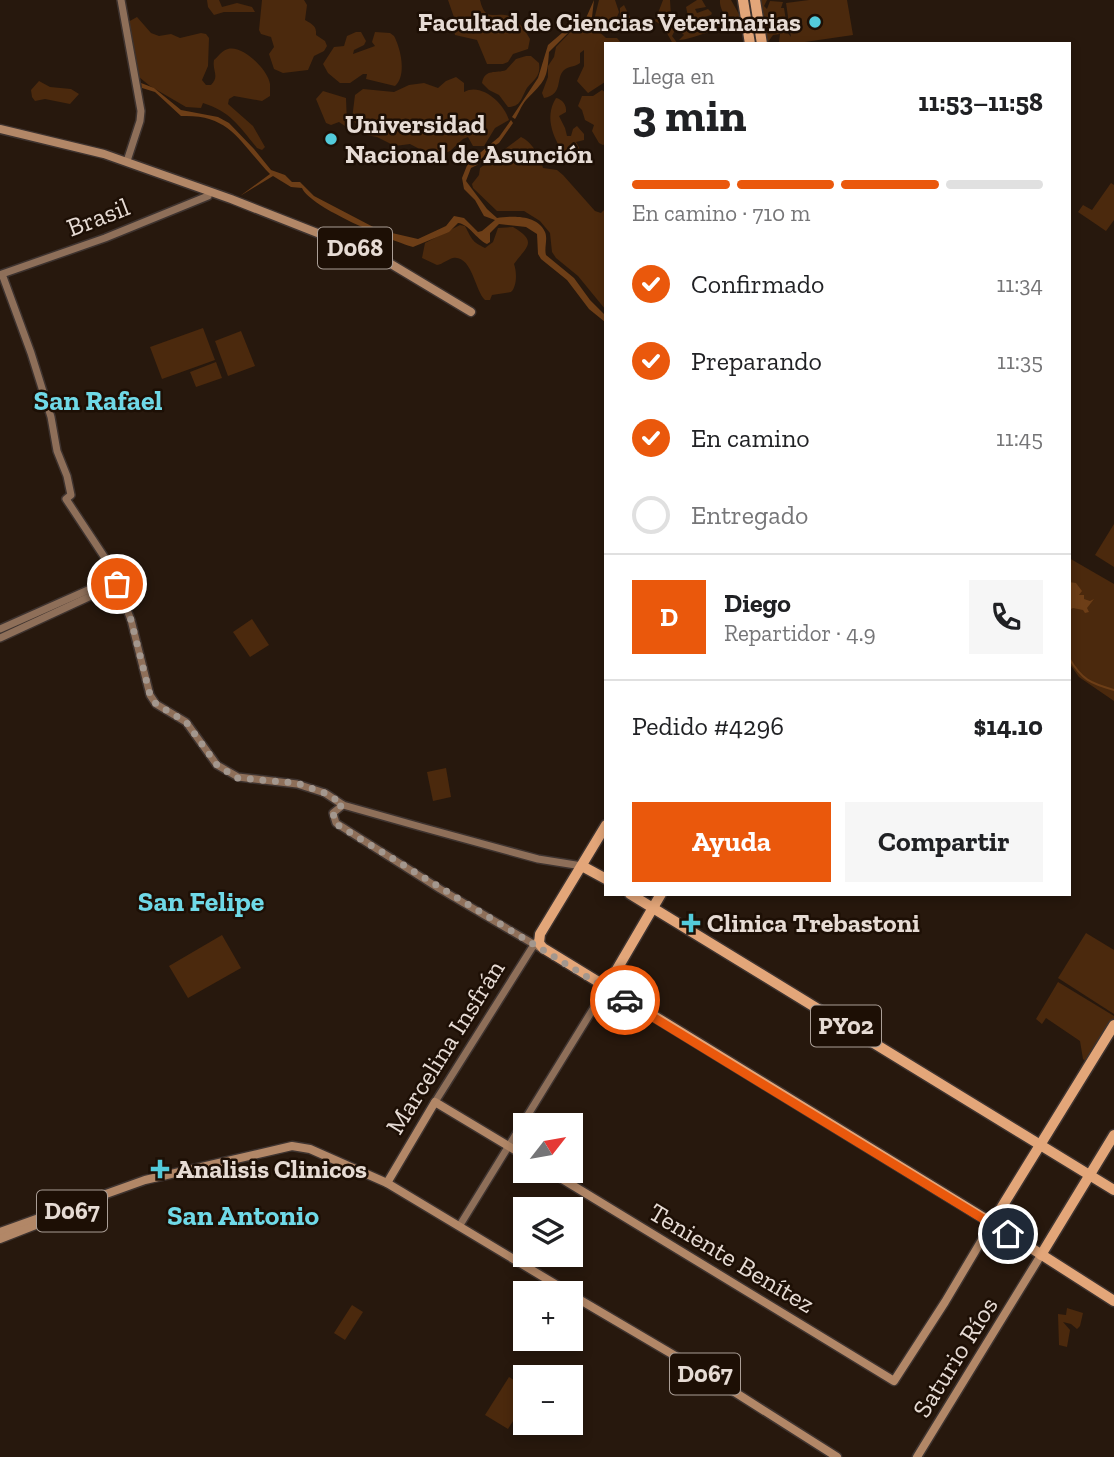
<!DOCTYPE html>
<html lang="es">
<meta charset="utf-8">
<style>
:root{--surface:#fff;--page:#f6f6f6;--text:#202124;--muted:#757577;--line:#e0e0e0;--accent:#ea580c}
body{margin:0;font-family:"Zilla Slab",serif;background:var(--page);color:var(--text);height:100vh;display:flex;flex-direction:column;font-size:26px;white-space:nowrap}
*{box-sizing:border-box;margin:0}
p{font-size:23px;color:var(--muted)}
.icon{flex:none;width:38px;height:38px;fill:none;stroke:currentColor;stroke-width:2;stroke-linecap:round;stroke-linejoin:round}
.map{position:relative;flex:1;overflow:hidden}
.sheet{position:absolute;left:604px;top:42px;width:467px;height:854px;display:flex;flex-direction:column;background:var(--surface);border-radius:0px;box-shadow:0 4px 10px #0003}
.sheet>*{flex:none}
.needle{width:46px;rotate:59deg}
.fabs{position:absolute;left:513px;top:1113px;display:grid;gap:14px}
.fabs a{display:grid;place-items:center;width:70px;height:70px;border-radius:0px;background:var(--surface);box-shadow:0 4px 10px #0003;font-size:35px}
.pin{position:absolute;display:grid;place-items:center;width:60px;height:60px;color:#fff;margin:-30px;border:4px solid #fff;border-radius:50%;box-shadow:0 2px 7px #0007}
.courier{position:absolute;display:grid;place-items:center;width:70px;height:70px;margin:-35px;border:5px solid #ea580c;border-radius:50%;background:#fff;color:#222;box-shadow:0 2px 9px #0007}
.head em{font-style:normal;font-weight:800}
.head div{display:flex;flex-direction:column-reverse}
.head{display:flex;align-items:center;justify-content:space-between;height:119px;padding:0 28px}
h1{font-size:46px;font-weight:800;line-height:52px}
.bar{display:grid;grid-template-columns:repeat(4,1fr);gap:10px 7px;align-content:center;height:84px;padding:0 28px}
.bar i{height:9px;border-radius:5px;background:var(--line)}
.bar .on{background:var(--accent)}
.bar p{grid-column:span 4}
.line{display:flex;align-items:center;gap:18px;padding:0 28px;border-top:2px solid var(--line)}
.line div{flex:1}
.round{display:grid;place-items:center;flex:none;width:74px;height:74px;border-radius:0px;background:var(--page)}
ol{padding:0 28px;list-style:none}
li{display:flex;align-items:center;gap:21px;height:77px}
li p{margin-inline-start:auto}
li .icon{padding:7px;border-radius:50%;background:var(--accent);color:#fff;stroke-width:4}
li:last-child{color:var(--muted)}
li i{width:38px;height:38px;border:4px solid var(--line);border-radius:50%}
.cta{display:flex;gap:14px;margin-top:auto;padding:14px 28px}
.cta a{flex:1;height:80px;border-radius:0px;background:var(--accent);color:#fff;font-size:28px;font-weight:800;line-height:80px;text-align:center}
.cta a+a{background:var(--page);color:var(--text)}
.map>svg:first-child{display:block}
.green{fill:#4b290d}
.water{fill:#6d3e17}
.lines{fill:none;stroke-linecap:round;stroke-linejoin:round}
.stream{stroke:#6d3e17;stroke-width:2}
.secondary-casing{stroke:#3e332f;stroke-width:10}
.primary-casing{stroke:#3e332f;stroke-width:11}
.highway-casing{stroke:#3e332f;stroke-width:13}
.secondary{stroke:#8e6f59;stroke-width:7}
.primary{stroke:#b28767;stroke-width:8}
.highway{stroke:#e3a679;stroke-width:10}
.done{stroke:#a3978e;stroke-width:7;stroke-dasharray:0 12.6}
.route{stroke:#ea580c;stroke-width:9}
.poi-dot{fill:#53cbdb;stroke:#1d0f05;stroke-width:2.5}
.labels{text-anchor:middle;stroke-width:5;stroke-linejoin:round;paint-order:stroke}
.shield{fill:#1d0f05;stroke:#aa9e96;stroke-width:2}
.shield-label{font-size:24px;font-weight:bold;fill:#e6dbd4}
.poi-label{font-size:26px;font-weight:bold;fill:#e6dbd4;stroke:#1d0f05;text-anchor:start}
.street-label{font-size:26px;fill:#e6dbd4;stroke:#1d0f05}
.neighbourhood-label{font-size:28px;font-weight:bold;fill:#6fd9e7;stroke:#1d0f05}
</style>
<div class="map">
<svg width="1114" height="1457" viewBox="0 0 1114 1457">
<rect width="100%" height="100%" fill="#27180d"/>
<g class="green">
<path d="M207,0H219L222,7L237,3L252,7L255,12H224L214,15L208,7Z"/>
<path d="M262,0H304L307,5L305,20C312,24 317,26 316,35L325,41L327,46L324,51L314,56L308,70L283,73L274,69L269,54L274,47L271,37L261,34L259,30Z"/>
<path d="M448,0H480C485,21 492,13 505,15C517,17 524,29 530,39L528,49L513,54L508,62L503,64H487L477,40L455,35L454,30L458,29Z"/>
<path d="M599,0H615L619,12L617,17L602,28L593,24Z"/>
<path d="M663,0H670L671,16L678,24L672,36L678,44H673L663,26L655,21Z"/>
<path d="M697,0H702L706,7L695,9L697,13L708,9L712,13L711,15L690,21L693,27L696,28L701,19L720,17L727,27L722,32C707,29 695,39 679,40L684,35L680,31V27L689,21L686,7Z"/>
<path d="M720,0H731L740,16L739,24L734,26C727,22 719,8 720,0Z"/>
<path d="M752,0H767L764,6L767,9L770,1L783,2L781,8H784L788,33L791,37L786,3L809,0H847L853,35L805,42L807,44H776L779,42L780,34L773,35L768,42L762,41L759,10L762,7L758,9Z"/>
<path d="M624,5L631,19H649L651,26C632,32 637,29 620,19V8Z"/>
<path d="M137,17L151,33L159,36L171,34L180,38L201,33L206,34L209,38L208,66L202,80L206,85H211C220,76 212,71 214,60C218,57 222,50 228,49C243,45 268,70 270,84C270,85 270,94 270,96L262,101L234,96L229,99L228,104L253,126L265,147L262,150L257,148C239,126 231,112 203,103L201,108L186,107L150,86L139,77L128,22Z"/>
<path d="M580,22L595,28L606,38H617L622,44H606L605,82L588,93L577,81L584,66V50L580,53V63C575,67 569,66 564,70C555,79 564,94 544,98L542,93L548,77V66L554,57L556,47Z"/>
<path d="M356,32H361L366,41L364,45L354,50L353,54L375,46L372,42L375,32L390,33L394,36C401,49 407,76 395,86L366,79L367,74H363L350,83H340L328,73L323,64L334,47L344,46L347,36Z"/>
<path d="M526,56H531L539,63C541,77 534,79 527,88C521,98 521,107 508,107L499,95L489,90L482,83C485,68 496,74 506,70L516,59Z"/>
<path d="M456,77L464,83V92C481,82 504,103 509,120L495,128L484,146H473L468,137L463,139L450,151L439,156L429,154L410,144L395,146L377,137L366,135L352,119L355,95L363,89L394,92L409,85L424,83L438,88L446,81Z"/>
<path d="M39,81L50,87L71,89L79,94L70,104L45,99L35,101L32,97L31,90Z"/>
<path d="M602,90L606,93V144L603,145L599,143L592,131L594,125L585,120L582,110L578,106L582,96H593Z"/>
<path d="M323,91L346,98L347,125L345,126L339,122L331,125L326,123L316,99Z"/>
<path d="M556,98C562,99 567,105 566,112L559,116L565,128L567,136H571L573,129L577,126L584,134V140L576,142L582,153L574,160L566,158C555,140 543,119 556,98Z"/>
<path d="M521,137C531,141 541,157 543,168L557,170L563,175L595,211L601,213L605,209V309L578,276L556,258L552,252L550,233L540,221L524,211H497L473,188L472,184L479,175L480,168Z"/>
<path d="M1111,183L1114,185V220L1106,231L1078,212L1083,205L1092,210Z"/>
<path d="M460,225L465,226C472,239 471,241 485,248L493,242L498,228L513,227C538,242 527,246 514,264C517,272 517,287 511,292L492,295L490,300H485C475,291 472,255 453,258C448,259 443,264 437,265L422,258L425,243Z"/>
<path d="M203,328L215,360L162,379L150,347Z"/>
<path d="M241,331L255,366L228,376L215,341Z"/>
<path d="M216,362L222,378L196,387L190,372Z"/>
<path d="M1114,524V567L1095,555Z"/>
<path d="M1069,558L1114,584V701L1079,677L1069,663Z"/>
<path d="M252,619L269,645L250,657L233,632Z"/>
<path d="M446,768L451,797L433,801L427,772Z"/>
<path d="M1086,933L1114,950V1014L1058,978Z"/>
<path d="M222,935L241,968L188,998L169,966Z"/>
<path d="M1058,982L1114,1016V1020L1088,1063L1083,1059L1080,1041L1046,1018L1042,1024L1036,1019Z"/>
<path d="M352,1305L363,1312L345,1340L334,1333Z"/>
<path d="M1067,1308L1083,1313L1080,1326L1077,1329L1071,1324L1063,1322L1070,1330L1067,1347L1059,1345L1058,1314L1066,1315Z"/>
<path d="M509,1377L525,1387V1402L508,1429L485,1415Z"/>
</g>
<g class="water">
<path d="M594,0L592,17L569,32L549,52C547,81 545,80 526,100C521,106 519,113 515,119L512,117L538,78L548,45L569,27L586,18Z"/>
<path d="M141,83L154,88L181,110L218,117L229,123L254,149L271,170L285,175L292,182H300L314,196L379,230L418,239L446,226L454,216L464,218L478,232L482,231L495,220L484,216L475,200L464,189L462,178L468,163L499,137L511,120L513,123L499,143L490,148L477,165L471,168L466,181L487,209L497,218C511,216 537,214 545,232C548,239 544,248 546,255L574,278L590,300L605,315V322L589,309L567,280L541,259L538,254L537,234L526,227L499,224L490,233V242L487,244C476,239 469,224 458,223L449,232L413,247C390,240 311,208 302,188L291,187L273,176L240,196L270,174C239,142 231,114 181,116L155,92L142,88Z"/>
<path d="M1069,582L1076,583L1082,591L1079,595H1084V599L1090,601L1094,599L1087,608L1089,612L1085,613L1083,610L1073,608L1069,610Z"/>
</g>
<g class="lines">
<path class="stream" d="M1069,658C1082,680 1090,683 1114,690"/>
<g class="secondary-casing">
<g id="secondary">
<path d="M121,0L141,111L140,121L127,161"/>
<path d="M208,196L105,238L2,274L31,353L51,417L57,451L67,476L71,495L66,499L109,564L131,620L150,695L156,704L186,722L217,765L238,777L297,784L325,793L343,805L421,827L538,859L582,866"/>
<path d="M0,629L115,578"/>
<path d="M0,638L117,584"/>
<path d="M343,805L333,813L336,823L440,889L542,949"/>
<path d="M435,1102L535,943"/>
<path d="M460,1225L606,988"/>
</g>
</g>
<g class="primary-casing">
<g id="primary">
<path d="M0,129L104,154L231,199L381,258L471,312"/>
<path d="M549,1171L894,1381L945,1302L992,1223"/>
<path d="M387,1183L435,1102L525,1156"/>
<path d="M0,1232L145,1180L292,1146L310,1149L387,1183L570,1293"/>
<path d="M0,1239L74,1210"/>
<path d="M570,1294L711,1377L837,1457"/>
<path d="M917,1457L1041,1255"/>
</g>
</g>
<g class="highway-casing">
<g id="highway">
<path d="M743,0L750,44"/>
<path d="M755,0L762,44"/>
<path d="M606,825L540,934L539,943L543,948L992,1223L1114,1301"/>
<path d="M582,866L606,879"/>
<path d="M630,894L1114,1190"/>
<path d="M606,988L661,894"/>
<path d="M992,1223L1114,1025"/>
<path d="M1041,1255L1114,1135"/>
</g>
</g>
<use href="#secondary" class="secondary"/>
<use href="#primary" class="primary"/>
<use href="#highway" class="highway"/>
</g>
<g class="lines">
<path class="done" d="M117,584L131,620L150,695L156,704L186,722L217,765L237,778L297,783L325,793L343,804L333,813L336,824L625,1000"/>
<path class="route" d="M625,1000L1008,1234"/>
</g>
<g class="poi-dot">
<circle cx="815" cy="22" r="7"/>
<circle cx="331" cy="139" r="7"/>
<path d="M687.5 912.5h7v7h7v7h-7v7h-7v-7h-7v-7h7z"/>
<path d="M156.5 1158.5h7v7h7v7h-7v7h-7v-7h-7v-7h7z"/>
</g>
<g class="labels">
<g class="shield">
<rect x="318" y="227.5" width="74" height="41" rx="5"/>
<rect x="811" y="1005.5" width="70" height="41" rx="5"/>
<rect x="37" y="1190.5" width="70" height="41" rx="5"/>
<rect x="670" y="1353.5" width="70" height="41" rx="5"/>
</g>
<g class="shield-label">
<text x="355" y="256">D068</text>
<text x="846" y="1034">PY02</text>
<text x="72" y="1219">D067</text>
<text x="705" y="1382">D067</text>
</g>
<g class="poi-label">
<text x="801" y="31" text-anchor="end">Facultad de Ciencias Veterinarias</text>
<text x="345" y="133">Universidad<tspan x="345" dy="30">Nacional de Asunción</tspan></text>
<text x="707" y="932">Clinica Trebastoni</text>
<text x="176" y="1178">Analisis Clinicos</text>
</g>
<g class="street-label">
<text transform="translate(98 217) rotate(-21)" y="9">Brasil</text>
<text transform="translate(445 1047) rotate(-58)" y="9">Marcelina Insfrán</text>
<text transform="translate(732 1258) rotate(31)" y="9">Teniente Benítez</text>
<text transform="translate(955 1357) rotate(-58)" y="9">Saturio Ríos</text>
</g>
<g class="neighbourhood-label">
<text x="98" y="410">San Rafael</text>
<text x="201" y="911">San Felipe</text>
<text x="243" y="1225">San Antonio</text>
</g>
</g>
</svg>
<div class="fabs">
<a><svg class="needle" viewBox="-14 -14 28 28"><path d="M0-13l5 13h-10z" fill="#e53935"/><path d="M0 13l5-13h-10z" fill="#757577"/></svg></a>
<a><svg class="icon" aria-label="layers" viewBox="0 0 24 24"><path d="M12 4l9 5-9 5-9-5zM3 14l9 5 9-5"/></svg></a>
<a>+</a>
<a>−</a>
</div>
<div class="pin" style="left:117px;top:584px;background:#ea580c"><svg class="icon" aria-label="bag" viewBox="0 0 24 24"><path d="M5 8h14l-1 12H6zM9 8a3 3 0 0 1 6 0"/></svg></div>
<div class="pin" style="left:1008px;top:1234px;background:#1f2937"><svg class="icon" aria-label="home" viewBox="0 0 24 24"><path d="M3 11l9-7 9 7M6 9v11h12V9"/></svg></div>
<div class="courier" style="left:625px;top:1000px"><svg class="icon" aria-label="car" viewBox="0 0 24 24"><path d="M5 17H2v-5l4-1 3-4h7l3 4 3 1v5h-3M9 17h6M6 11h13"/><circle cx="7" cy="17" r="2"/><circle cx="17" cy="17" r="2"/></svg></div>
<section class="sheet">
<div class="head"><div><h1>3 min</h1><p>Llega en</p></div><em>11:53–11:58</em></div>
<div class="bar"><i class="on"></i><i class="on"></i><i class="on"></i><i></i><p>En camino · 710 m</p></div>
<ol>
<li><svg class="icon" aria-label="check" viewBox="0 0 24 24"><path d="M5 12l5 5 9-10"/></svg>Confirmado<p>11:34</p></li>
<li><svg class="icon" aria-label="check" viewBox="0 0 24 24"><path d="M5 12l5 5 9-10"/></svg>Preparando<p>11:35</p></li>
<li><svg class="icon" aria-label="check" viewBox="0 0 24 24"><path d="M5 12l5 5 9-10"/></svg>En camino<p>11:45</p></li>
<li><i></i>Entregado</li>
</ol>
<div class="line" style="height:126px"><b class="round" style="background:var(--accent);color:#fff">D</b><div><b>Diego</b><p>Repartidor · 4.9</p></div><a class="round"><svg class="icon" aria-label="phone" viewBox="0 0 24 24"><path d="M5 4h4l2 5-3 2q2 4 5 5l2-3 5 2v4C11 20 4 13 5 4z"/></svg></a></div>
<div class="line" style="height:91px"><div>Pedido #4296</div><b>$14.10</b></div>
<div class="cta"><a>Ayuda</a><a>Compartir</a></div>
</section>
</div>
